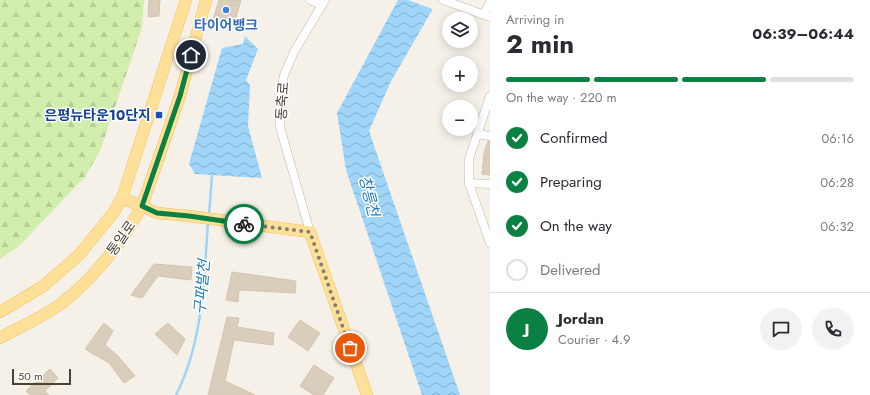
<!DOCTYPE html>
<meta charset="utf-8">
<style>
:root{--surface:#fff;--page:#f2f2f3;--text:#2b2b33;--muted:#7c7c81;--line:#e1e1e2;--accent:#0b8043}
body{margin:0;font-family:Jost,"Noto Sans KR",sans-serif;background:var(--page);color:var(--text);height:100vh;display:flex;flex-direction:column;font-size:15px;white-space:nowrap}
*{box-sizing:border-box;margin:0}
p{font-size:13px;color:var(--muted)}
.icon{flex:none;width:22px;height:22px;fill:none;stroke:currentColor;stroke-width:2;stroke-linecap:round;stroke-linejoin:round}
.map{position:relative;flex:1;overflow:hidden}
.panel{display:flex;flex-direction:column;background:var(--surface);width:380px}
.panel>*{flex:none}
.fabs{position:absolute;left:442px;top:12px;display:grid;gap:8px}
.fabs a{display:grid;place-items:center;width:36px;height:36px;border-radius:50%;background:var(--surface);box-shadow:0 2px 10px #0003;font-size:20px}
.scale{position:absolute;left:12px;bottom:10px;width:59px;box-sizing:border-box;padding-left:4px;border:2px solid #4a4235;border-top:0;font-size:11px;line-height:14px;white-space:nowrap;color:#4a4235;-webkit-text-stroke:3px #fff;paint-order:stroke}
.pin{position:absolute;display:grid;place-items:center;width:34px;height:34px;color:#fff;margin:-17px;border:2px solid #fff;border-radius:50%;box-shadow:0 1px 4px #0007}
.courier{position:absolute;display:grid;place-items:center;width:40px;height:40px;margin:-20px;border:3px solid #0b8043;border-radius:50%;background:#fff;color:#222;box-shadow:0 1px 5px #0007}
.summary em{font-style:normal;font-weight:700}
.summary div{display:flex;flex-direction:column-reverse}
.summary{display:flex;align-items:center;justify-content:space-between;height:68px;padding:0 16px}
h1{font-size:26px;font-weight:700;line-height:30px}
.bar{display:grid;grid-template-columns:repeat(4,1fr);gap:6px 4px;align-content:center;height:48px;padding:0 16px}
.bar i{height:5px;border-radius:3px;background:var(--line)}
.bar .selected{background:var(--accent)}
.bar p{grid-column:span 4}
.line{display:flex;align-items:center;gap:10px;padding:0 16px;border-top:1px solid var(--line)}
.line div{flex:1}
.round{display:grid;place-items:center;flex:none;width:42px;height:42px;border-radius:21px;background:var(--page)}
ol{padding:0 16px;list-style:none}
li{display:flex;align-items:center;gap:12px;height:44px}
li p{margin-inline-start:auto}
li .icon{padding:4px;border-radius:50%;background:var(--accent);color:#fff;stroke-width:4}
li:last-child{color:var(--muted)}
li i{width:22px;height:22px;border:2px solid var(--line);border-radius:50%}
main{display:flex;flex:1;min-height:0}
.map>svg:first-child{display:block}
.forest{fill:url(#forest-firs)}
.water{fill:url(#water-waves)}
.pier{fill:#f6f1e8}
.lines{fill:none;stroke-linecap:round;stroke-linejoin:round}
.stream{stroke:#9ed5f9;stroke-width:2.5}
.building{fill:#d9cdbc;stroke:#d4c5ae}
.minor-casing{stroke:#c2b9a9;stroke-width:9}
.major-casing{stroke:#f1c15a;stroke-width:12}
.minor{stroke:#fff;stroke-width:8}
.major{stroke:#ffe098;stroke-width:11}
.done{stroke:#867f74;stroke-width:4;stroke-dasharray:0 7.2}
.route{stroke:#0b8043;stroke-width:5}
.shop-dot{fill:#3f7fe0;stroke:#fff;stroke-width:1.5}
.transit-dot{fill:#1a4fb4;stroke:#fff;stroke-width:1.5}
.labels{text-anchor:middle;stroke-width:3;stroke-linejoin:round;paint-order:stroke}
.shop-label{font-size:14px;font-weight:bold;fill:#366cbe;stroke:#fff}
.street-label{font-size:14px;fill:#4a4235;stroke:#fff}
.transit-label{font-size:14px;font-weight:bold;fill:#164399;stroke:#fff;text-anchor:end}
.water-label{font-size:15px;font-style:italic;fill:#207cba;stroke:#fff}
</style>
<main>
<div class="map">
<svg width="490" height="395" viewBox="0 0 490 395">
<defs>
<pattern id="forest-firs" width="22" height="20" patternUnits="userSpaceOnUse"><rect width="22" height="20" fill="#d2eeac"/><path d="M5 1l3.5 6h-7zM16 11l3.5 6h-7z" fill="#b6cd95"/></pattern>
<pattern id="water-waves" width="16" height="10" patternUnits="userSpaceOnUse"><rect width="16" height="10" fill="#9ed5f9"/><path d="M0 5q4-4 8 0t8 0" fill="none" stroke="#83aeca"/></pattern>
</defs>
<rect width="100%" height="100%" fill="#f6f1e8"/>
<path class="forest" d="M0,0H144L142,28L100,151L85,177L19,246L0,259Z"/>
<g class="water">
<path d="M398,0H438L390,83L369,131L460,395H422L346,170L337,113Z"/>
<path d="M245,36L258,49L246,80L250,85L248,126L262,178L195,174L189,164L222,48L243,44Z"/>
</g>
<path class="pier" d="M408,0H440L435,10Z"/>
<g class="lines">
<g class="stream">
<path d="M209,215L212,175"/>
<path d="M176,395C203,342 204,280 208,222"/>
</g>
</g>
<g class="building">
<path d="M149,0H160L159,16L148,17Z"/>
<path d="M219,0H241L234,25L213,19Z"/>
<path d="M488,141H490V175L482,174L484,153Z"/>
<path d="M154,264L192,267L191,280L158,276L142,298L131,295Z"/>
<path d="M232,272L296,281L295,293L239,290L238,302L226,300Z"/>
<path d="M227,317L239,318L237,327L274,333L273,345L234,340L225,381L255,395H208Z"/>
<path d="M300,320L320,333L308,351L288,337Z"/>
<path d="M104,323L113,331L105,345L117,355L135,376L124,383L109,363L85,349Z"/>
<path d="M168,323L185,339L177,355L155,334Z"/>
<path d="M314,365L334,378L323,395H314L300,386Z"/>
<path d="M50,369L58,378L45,391L49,395H30L26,391Z"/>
</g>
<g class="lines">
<g class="minor-casing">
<g id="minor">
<path d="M310,0L322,5"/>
<path d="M443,0L490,17"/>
<path d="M483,15L490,3"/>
<path d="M490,96L469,159V183L490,243"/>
<path d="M477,134L490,136"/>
<path d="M469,183L490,184"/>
<path d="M310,232L280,127V96L284,75L294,52L325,0"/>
</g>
</g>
<g class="major-casing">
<g id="major">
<path d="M122,198L157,213L189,216L310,232L367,395"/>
<path d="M0,312L42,287L78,256L114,212L122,198L186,0"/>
<path d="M0,338C20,327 43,317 62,303C95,277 122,242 142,206L180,96L206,0"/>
</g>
</g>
<use href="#minor" class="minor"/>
<use href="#major" class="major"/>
</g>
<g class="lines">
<path class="done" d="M244,224L310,232L350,348"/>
<path class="route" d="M191,55L180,96L142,206L157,213L189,216L244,224"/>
</g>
<circle class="shop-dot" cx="226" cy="10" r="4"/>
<rect class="transit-dot" x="155" y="111" width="8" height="8" rx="2"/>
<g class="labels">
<g class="shop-label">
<text x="226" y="30">타이어뱅크</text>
</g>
<g class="street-label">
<text transform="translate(282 101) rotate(-86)" y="5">동축로</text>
<text transform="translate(121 238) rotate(-55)" y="5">통일로</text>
</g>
<g class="transit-label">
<text x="151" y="120">은평뉴타운10단지</text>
</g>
<g class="water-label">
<text transform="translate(369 196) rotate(76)" y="5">창릉천</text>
<text transform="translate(202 287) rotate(-85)" y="5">구파발천</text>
</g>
</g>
</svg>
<div class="fabs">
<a><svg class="icon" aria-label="layers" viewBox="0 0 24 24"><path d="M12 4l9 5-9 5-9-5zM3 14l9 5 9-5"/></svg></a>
<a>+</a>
<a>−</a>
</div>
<div class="scale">50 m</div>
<div class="pin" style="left:350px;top:348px;background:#ea580c"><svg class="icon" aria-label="bag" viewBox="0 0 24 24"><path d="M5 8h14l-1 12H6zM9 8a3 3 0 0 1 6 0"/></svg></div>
<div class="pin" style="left:191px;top:55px;background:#1f2937"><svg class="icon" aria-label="home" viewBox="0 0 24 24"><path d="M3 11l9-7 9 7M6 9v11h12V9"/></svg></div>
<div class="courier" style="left:244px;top:224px"><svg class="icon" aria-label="bike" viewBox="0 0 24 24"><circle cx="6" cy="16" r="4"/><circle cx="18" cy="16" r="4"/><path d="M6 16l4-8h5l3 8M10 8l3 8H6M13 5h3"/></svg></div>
</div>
<section class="panel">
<div class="summary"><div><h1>2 min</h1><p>Arriving in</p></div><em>06:39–06:44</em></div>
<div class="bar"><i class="selected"></i><i class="selected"></i><i class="selected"></i><i></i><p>On the way · 220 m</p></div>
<ol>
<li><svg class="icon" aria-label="check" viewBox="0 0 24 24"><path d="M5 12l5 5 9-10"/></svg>Confirmed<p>06:16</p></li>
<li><svg class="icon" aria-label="check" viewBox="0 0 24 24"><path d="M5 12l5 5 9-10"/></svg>Preparing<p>06:28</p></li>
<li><svg class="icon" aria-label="check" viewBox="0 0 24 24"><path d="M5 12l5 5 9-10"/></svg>On the way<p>06:32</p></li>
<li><i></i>Delivered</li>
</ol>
<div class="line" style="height:72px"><b class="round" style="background:var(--accent);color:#fff">J</b><div><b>Jordan</b><p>Courier · 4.9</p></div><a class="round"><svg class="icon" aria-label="chat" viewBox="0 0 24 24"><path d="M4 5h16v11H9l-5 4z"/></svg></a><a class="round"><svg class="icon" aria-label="phone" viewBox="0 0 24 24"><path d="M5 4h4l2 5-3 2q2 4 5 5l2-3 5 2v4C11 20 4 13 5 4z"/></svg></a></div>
</section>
</main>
